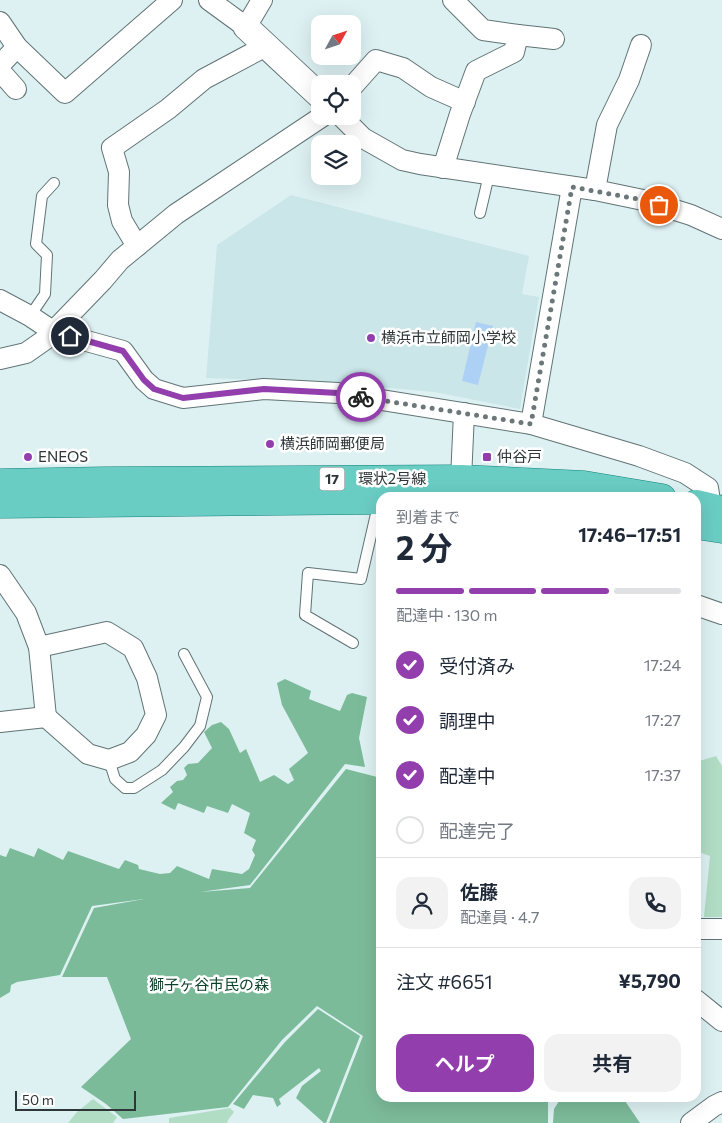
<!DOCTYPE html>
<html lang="ja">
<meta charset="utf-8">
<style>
:root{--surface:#fff;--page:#f2f2f3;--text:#1f2937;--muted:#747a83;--line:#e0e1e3;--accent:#923fad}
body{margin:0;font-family:Commissioner,"Noto Sans JP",sans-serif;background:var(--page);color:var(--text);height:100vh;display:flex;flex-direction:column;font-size:19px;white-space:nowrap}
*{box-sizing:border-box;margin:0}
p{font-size:16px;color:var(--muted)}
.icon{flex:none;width:28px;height:28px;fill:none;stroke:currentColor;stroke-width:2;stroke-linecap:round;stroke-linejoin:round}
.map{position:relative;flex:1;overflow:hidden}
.side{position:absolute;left:376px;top:492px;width:325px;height:610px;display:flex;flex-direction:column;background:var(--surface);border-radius:15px;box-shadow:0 5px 20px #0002}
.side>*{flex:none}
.needle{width:32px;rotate:50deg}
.buttons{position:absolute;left:311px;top:15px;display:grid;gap:10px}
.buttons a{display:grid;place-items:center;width:50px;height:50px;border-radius:10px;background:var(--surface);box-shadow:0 5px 20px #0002;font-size:25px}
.scale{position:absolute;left:15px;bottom:12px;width:121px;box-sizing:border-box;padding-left:5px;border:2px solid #2e3637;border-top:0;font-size:14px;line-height:18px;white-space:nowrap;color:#2e3637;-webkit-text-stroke:4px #fff;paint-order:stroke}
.pin{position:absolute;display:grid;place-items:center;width:42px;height:42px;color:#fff;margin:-21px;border:2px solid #fff;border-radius:50%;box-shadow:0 1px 5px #0007}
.courier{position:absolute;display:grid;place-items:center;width:50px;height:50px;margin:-25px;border:4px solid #923fad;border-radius:50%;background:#fff;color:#222;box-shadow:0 1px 6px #0007}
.summary em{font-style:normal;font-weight:700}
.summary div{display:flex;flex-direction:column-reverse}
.summary{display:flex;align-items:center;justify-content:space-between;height:85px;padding:0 20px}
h1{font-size:32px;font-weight:700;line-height:38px}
.bar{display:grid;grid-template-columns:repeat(4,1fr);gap:8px 5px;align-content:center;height:60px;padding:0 20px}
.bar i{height:6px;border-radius:4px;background:var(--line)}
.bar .current{background:var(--accent)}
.bar p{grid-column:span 4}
.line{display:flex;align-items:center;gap:12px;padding:0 20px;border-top:1px solid var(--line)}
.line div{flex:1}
.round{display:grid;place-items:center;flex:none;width:52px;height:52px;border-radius:15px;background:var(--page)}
ol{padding:0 20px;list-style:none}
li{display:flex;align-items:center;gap:15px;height:55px}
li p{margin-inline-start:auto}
li .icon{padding:5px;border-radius:50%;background:var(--accent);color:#fff;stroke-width:4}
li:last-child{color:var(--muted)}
li i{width:28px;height:28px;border:2px solid var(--line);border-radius:50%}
.action{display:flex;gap:10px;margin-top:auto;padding:10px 20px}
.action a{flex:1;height:58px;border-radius:15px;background:var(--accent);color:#fff;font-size:20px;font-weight:700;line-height:58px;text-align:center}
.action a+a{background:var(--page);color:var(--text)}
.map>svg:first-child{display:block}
.built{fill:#cae6e9}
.green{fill:#b2ddc5}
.forest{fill:#7cbb9a}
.water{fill:#add0f5}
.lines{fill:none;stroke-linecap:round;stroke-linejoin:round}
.service-casing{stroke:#617375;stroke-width:12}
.minor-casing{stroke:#617375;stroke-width:22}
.tertiary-casing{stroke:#617375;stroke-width:27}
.primary-casing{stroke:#158379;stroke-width:29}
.service{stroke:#fff;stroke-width:10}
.minor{stroke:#fff;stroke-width:20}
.tertiary{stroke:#fff;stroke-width:25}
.primary{stroke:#6acdc4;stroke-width:28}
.done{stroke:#6b7779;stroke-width:5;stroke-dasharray:0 9}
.route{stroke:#923fad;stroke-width:6}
.poi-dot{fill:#923fad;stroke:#fff;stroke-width:2}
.labels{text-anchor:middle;stroke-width:5;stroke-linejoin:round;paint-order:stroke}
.shield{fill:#fff;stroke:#6d7273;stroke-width:1}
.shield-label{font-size:14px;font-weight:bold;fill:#2e3637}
.poi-label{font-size:15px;fill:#2e3637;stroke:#fff;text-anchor:start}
.street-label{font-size:15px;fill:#2e3637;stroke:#fff}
.park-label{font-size:15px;fill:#0d412b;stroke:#fff}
</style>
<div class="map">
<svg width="722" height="1123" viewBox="0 0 722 1123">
<rect width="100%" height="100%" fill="#ddf1f3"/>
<path class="built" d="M291,195L529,256L522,294L539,297L520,409L434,392L324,382L206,378L217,245Z"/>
<g class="green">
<path d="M716,756L722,766V917H704L710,856L696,851V762Z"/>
<path d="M93,1099L117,1117L113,1123H68L77,1112Z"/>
<path d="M230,1108L234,1112L228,1120L227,1123H169V1118Z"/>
</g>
<g class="forest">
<path d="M285,679L311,691L309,699L340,711L347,695L352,693L367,697L359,738L365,767L345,764L250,885L200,892L250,888L346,769L381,778V1098H548V1123H329L363,1036L317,1006L282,1040L228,1107L123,1119L106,1104L81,1087L131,1039L107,977H62L94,908L144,899L92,906L60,975L17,982L11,985L10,992L0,998V855L6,857L10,848L34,857L38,848L63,860L68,851L119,869L125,860L138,865L139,869L160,874L170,873L177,866L209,879L212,869L242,874L249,869L255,855L252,850L256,840L244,833L250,813L232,804L228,813L207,806L204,813L178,803L175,810L161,803L173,792L170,787L177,781L183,780L187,775L184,768L188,764L198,763L212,748L204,732L212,725L221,722L229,729L240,753L246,749L260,782L274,775L288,784L294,780L289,769L308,753L282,705L277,683Z"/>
<path d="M318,1009L360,1036L326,1123H324L296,1098L302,1086L321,1071L319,1068L279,1099L281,1104L277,1107L273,1098L253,1095L244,1109L233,1104L285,1042Z"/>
<path d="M561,1098H623L640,1123H553L554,1109Z"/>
</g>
<path class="water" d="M476,322L493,326L478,385L462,381Z"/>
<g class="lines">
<g class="service-casing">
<g id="service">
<path d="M480,213L489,175"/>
<path d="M30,316L45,294L47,255L36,244L42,196L54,183"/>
<path d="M353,643L305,615L308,573L361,579L379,501"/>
<path d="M109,760L115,779L125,788H134L162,770L184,747L200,726L207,697L184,654"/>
</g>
</g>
<g class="minor-casing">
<g id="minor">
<path d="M209,0L246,27L262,0"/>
<path d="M0,22L17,47L65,93L172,0"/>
<path d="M518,35L554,39"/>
<path d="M0,65L17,47"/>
<path d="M0,71L16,89"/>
<path d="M352,87L376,60L403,68L431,87L465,102"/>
<path d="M341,116L363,138L402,160L420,164L595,190L643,200L691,215L722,229"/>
<path d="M443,168L460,114L476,71L514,52L518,35L483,30L453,0"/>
<path d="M595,190L607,125L629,80L641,45"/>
<path d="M137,246L122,221L118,205L119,172L112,148L168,109L204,79L266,46"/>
<path d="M0,300L30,316L54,332L123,351L144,380L154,389L183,398L264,389L338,393L531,424L639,456L685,473L708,488L711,507L717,517"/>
<path d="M0,359L26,353L46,339L103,280L120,260L176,214L323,116"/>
<path d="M531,424L572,187"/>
<path d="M461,479L464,413"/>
<path d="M0,575L26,613L39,647L46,717"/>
<path d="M696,605L722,614"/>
<path d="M0,722L46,717L88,754L109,760L130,752L146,735L156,715L147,678L133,648L107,632L39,647"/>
<path d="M696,929H722"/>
<path d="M696,1000L722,1021"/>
<path d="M691,1123L714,1106L722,1102"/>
</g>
</g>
<g class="tertiary-casing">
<path id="tertiary" d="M246,27L320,96"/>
</g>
<g class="primary-casing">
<g id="primary">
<path d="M0,483L105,481L461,479L584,485L662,498"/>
<path d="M0,504L381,500"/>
<path d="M696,504L722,510"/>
<path d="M696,525L722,529"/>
</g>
</g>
<use href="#service" class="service"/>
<use href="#minor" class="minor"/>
<use href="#tertiary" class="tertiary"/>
<use href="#primary" class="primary"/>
</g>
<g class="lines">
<path class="done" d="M361,397L531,424L572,187L643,200L659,205"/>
<path class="route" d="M70,336L123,351L144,380L154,389L183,398L264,389L338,393L361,397"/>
</g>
<g class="poi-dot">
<circle cx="371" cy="338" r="5"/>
<circle cx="270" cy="444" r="5"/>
<circle cx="28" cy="457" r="5"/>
<rect x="482" y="452" width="10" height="10" rx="2.5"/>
</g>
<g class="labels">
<rect class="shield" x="319.5" y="467.5" width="25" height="23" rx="4"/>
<g class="shield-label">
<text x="332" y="484">17</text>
</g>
<g class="poi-label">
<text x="381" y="343">横浜市立師岡小学校</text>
<text x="280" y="449">横浜師岡郵便局</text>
<text x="38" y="462">ENEOS</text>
<text x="497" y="462">仲谷戸</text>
</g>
<g class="street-label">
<text x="392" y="484">環状2号線</text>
</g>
<g class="park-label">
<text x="209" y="990">獅子ヶ谷市民の森</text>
</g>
</g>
</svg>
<div class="buttons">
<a><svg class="needle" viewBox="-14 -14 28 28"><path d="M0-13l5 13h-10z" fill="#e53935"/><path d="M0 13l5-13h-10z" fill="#747a83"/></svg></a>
<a><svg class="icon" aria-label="locate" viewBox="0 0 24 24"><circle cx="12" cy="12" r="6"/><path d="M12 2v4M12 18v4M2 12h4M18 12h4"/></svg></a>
<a><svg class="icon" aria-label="layers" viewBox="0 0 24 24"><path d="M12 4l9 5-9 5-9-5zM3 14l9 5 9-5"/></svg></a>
</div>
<div class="scale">50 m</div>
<div class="pin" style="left:659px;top:205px;background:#ea580c"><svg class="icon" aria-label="bag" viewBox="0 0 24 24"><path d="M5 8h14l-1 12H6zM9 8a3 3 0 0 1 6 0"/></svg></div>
<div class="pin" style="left:70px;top:336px;background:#1f2937"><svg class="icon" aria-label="home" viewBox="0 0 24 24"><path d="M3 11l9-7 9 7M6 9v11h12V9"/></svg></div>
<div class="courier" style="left:361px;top:397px"><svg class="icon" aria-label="bike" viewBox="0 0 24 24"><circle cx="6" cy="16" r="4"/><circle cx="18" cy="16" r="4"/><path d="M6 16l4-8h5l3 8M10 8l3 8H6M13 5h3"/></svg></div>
<section class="side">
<div class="summary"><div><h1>2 分</h1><p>到着まで</p></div><em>17:46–17:51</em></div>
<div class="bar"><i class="current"></i><i class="current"></i><i class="current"></i><i></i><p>配達中 · 130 m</p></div>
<ol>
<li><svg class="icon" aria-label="check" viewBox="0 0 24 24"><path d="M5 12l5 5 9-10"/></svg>受付済み<p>17:24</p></li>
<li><svg class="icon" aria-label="check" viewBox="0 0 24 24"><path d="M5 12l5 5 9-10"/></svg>調理中<p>17:27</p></li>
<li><svg class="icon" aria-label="check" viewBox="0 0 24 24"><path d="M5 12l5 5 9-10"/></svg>配達中<p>17:37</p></li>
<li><i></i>配達完了</li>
</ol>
<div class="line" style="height:90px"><a class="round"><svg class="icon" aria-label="person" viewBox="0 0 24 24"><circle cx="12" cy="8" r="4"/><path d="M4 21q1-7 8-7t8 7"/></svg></a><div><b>佐藤</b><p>配達員 · 4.7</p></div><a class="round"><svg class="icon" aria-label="phone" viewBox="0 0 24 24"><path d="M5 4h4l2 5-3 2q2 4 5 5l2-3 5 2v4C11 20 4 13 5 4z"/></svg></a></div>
<div class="line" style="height:65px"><div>注文 #6651</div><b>¥5,790</b></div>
<div class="action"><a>ヘルプ</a><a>共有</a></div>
</section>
</div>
